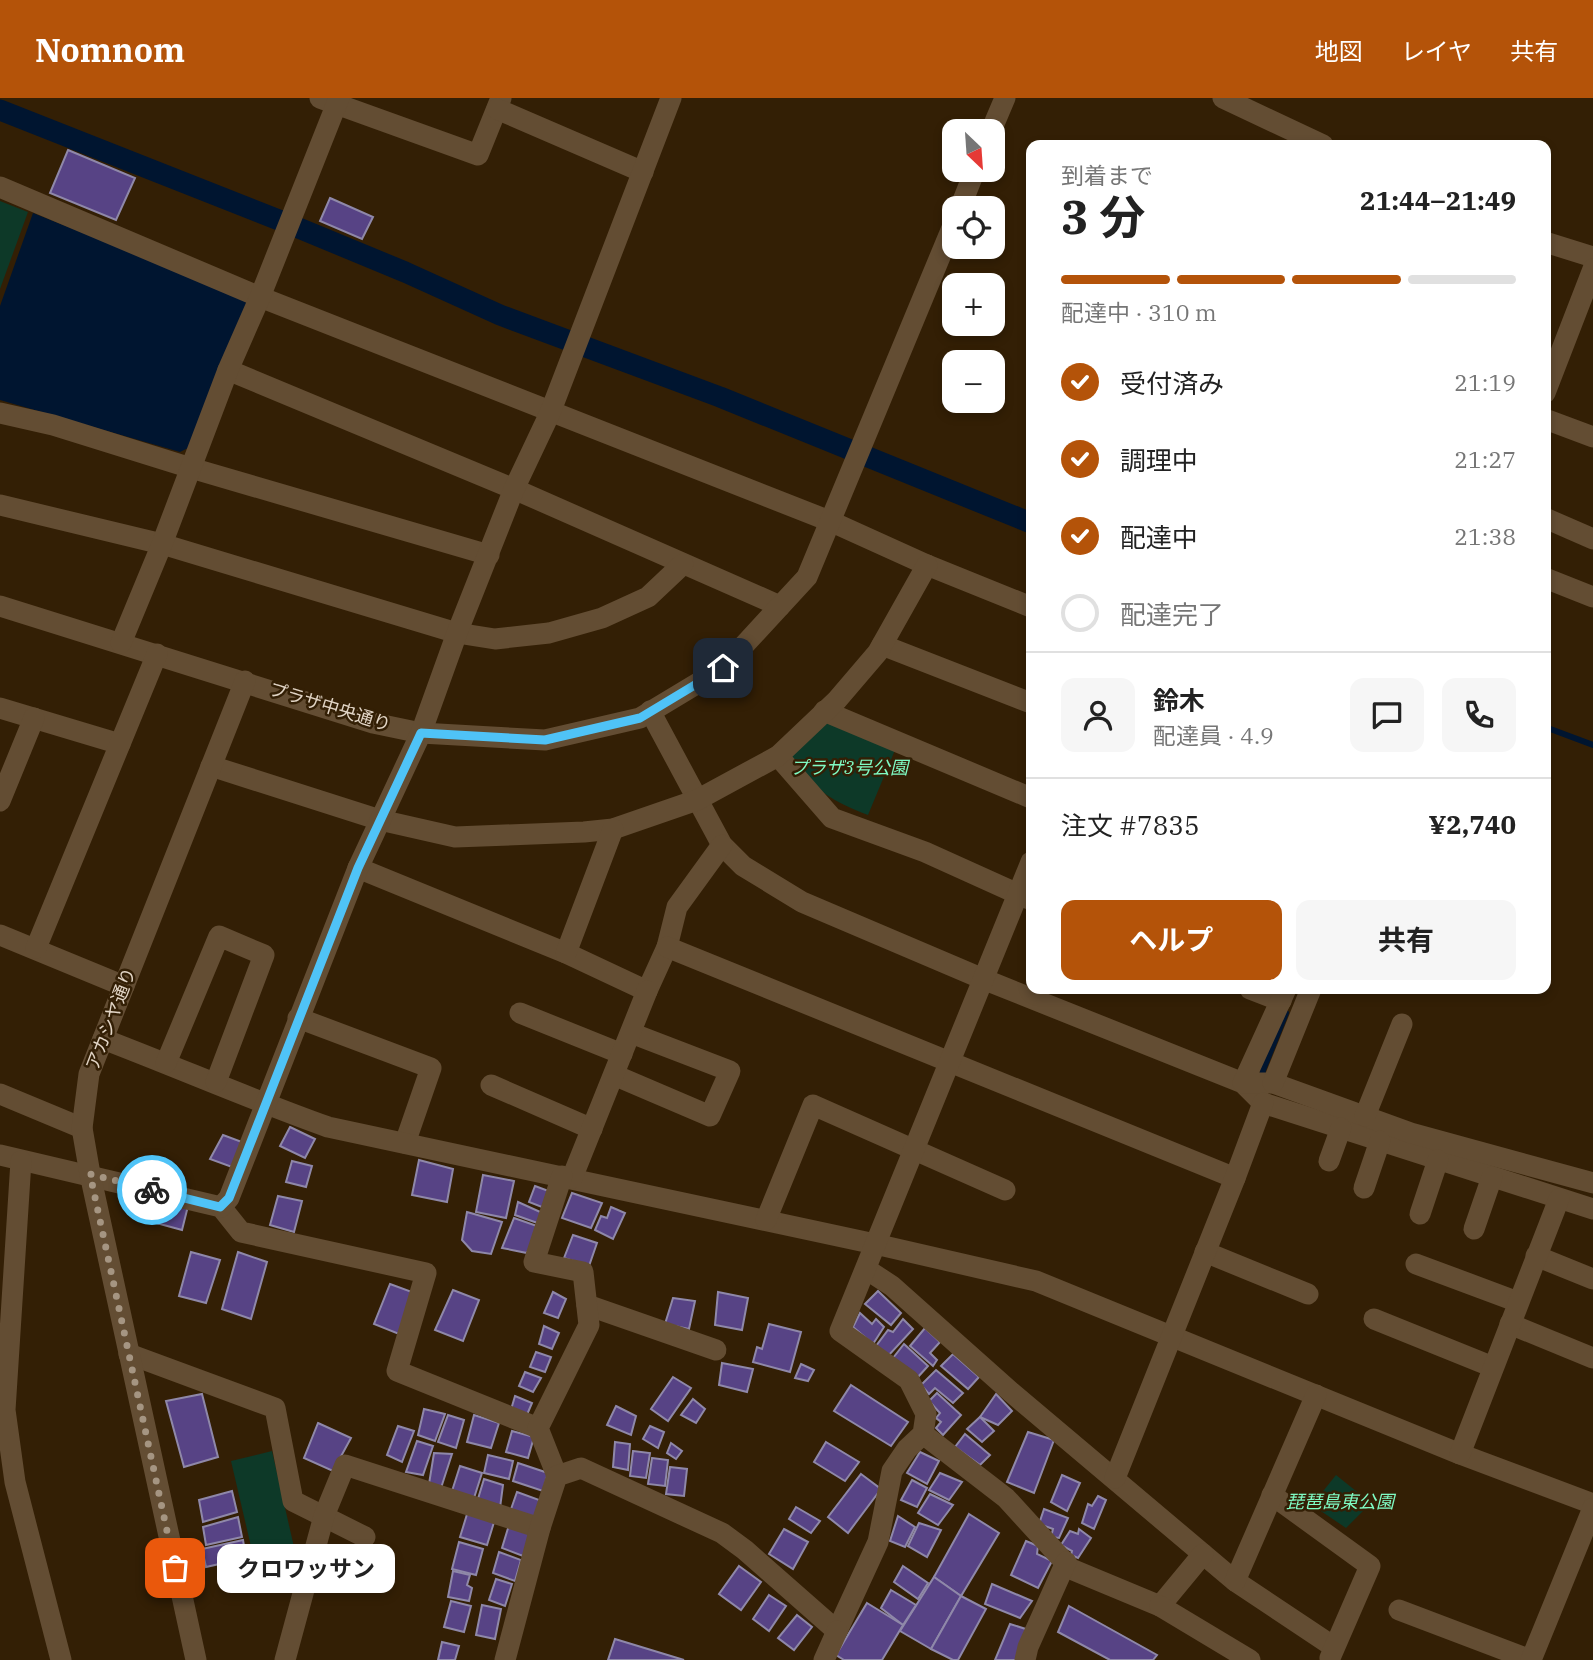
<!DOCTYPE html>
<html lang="ja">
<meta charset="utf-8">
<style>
:root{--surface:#fff;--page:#f6f6f6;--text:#222;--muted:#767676;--line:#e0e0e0;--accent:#b45309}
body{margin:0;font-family:"IBM Plex Serif","Noto Sans JP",serif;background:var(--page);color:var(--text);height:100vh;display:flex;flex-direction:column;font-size:26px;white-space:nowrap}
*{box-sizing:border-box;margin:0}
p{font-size:23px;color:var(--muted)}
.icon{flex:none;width:38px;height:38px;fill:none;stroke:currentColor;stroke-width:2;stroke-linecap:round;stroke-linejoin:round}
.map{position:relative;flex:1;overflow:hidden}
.details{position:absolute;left:1026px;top:42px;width:525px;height:854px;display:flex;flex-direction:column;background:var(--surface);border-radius:14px;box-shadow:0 4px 10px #0003}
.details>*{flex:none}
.needle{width:46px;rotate:155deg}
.fabs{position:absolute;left:942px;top:21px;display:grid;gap:14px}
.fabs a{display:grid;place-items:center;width:63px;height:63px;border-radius:14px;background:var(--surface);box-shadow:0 4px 10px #0003;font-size:35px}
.pin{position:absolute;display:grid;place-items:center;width:60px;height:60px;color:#fff;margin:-30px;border-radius:14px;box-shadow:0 4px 10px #0006}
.courier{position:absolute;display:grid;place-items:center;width:70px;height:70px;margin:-35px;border:5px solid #4fc3f7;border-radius:50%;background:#fff;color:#222;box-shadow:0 2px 9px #0007}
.bubble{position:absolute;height:49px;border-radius:14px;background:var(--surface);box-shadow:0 4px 10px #0003;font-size:23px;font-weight:700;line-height:49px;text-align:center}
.headline em{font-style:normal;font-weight:700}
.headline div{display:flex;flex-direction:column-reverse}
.headline{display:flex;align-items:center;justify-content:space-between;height:119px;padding:0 35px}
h1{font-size:46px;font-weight:700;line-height:52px}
.bar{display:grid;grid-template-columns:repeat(4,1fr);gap:10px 7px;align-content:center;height:84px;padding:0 35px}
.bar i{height:9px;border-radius:5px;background:var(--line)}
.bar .active{background:var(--accent)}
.bar p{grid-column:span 4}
.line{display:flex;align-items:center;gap:18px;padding:0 35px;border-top:2px solid var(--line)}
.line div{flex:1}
.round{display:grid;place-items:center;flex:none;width:74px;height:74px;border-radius:14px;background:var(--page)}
ol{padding:0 35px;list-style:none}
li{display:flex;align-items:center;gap:21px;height:77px}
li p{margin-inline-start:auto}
li .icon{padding:7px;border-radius:50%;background:var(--accent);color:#fff;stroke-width:4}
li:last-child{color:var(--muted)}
li i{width:38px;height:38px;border:4px solid var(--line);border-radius:50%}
.cta{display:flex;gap:14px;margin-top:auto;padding:14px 35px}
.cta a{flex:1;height:80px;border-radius:14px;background:var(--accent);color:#fff;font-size:28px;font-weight:700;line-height:80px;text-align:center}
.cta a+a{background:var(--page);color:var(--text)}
header{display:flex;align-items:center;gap:42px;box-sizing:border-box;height:98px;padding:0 35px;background:var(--accent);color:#fff}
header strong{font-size:33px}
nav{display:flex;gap:38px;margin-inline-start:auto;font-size:24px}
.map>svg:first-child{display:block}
.green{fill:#0d3928}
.water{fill:#001530}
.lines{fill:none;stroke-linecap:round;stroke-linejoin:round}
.stream{stroke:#001530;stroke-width:6}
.canal{stroke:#001530;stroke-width:21}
.building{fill:#574385;stroke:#8f88a9;stroke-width:2}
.minor{stroke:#634d33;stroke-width:21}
.done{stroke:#a59582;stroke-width:7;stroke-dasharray:0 12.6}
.route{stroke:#4fc3f7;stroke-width:9}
.labels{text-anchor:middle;stroke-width:5;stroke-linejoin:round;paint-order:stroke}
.street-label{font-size:18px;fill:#e2d5c6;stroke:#331f05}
.park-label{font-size:18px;font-style:italic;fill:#7ffbc4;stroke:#331f05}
</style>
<header>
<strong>Nomnom</strong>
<nav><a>地図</a><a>レイヤ</a><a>共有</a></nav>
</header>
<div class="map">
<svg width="1593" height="1562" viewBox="0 0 1593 1562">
<rect width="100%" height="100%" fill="#331f05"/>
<g class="green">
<path d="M0,103L28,114L0,191Z"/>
<path d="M830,624L895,652L868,717C831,703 817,693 791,662L792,649L820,626Z"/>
<path d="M272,1353L294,1449L253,1457L231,1363Z"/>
<path d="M1336,1377L1371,1405L1346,1430L1312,1407Z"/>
</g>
<path class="water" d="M33,115L244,199L247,208L188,350L180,354L0,302V208Z"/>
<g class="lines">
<g class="stream">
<path d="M1545,629L1593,647"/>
<path d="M1262,980L1263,972L1286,915"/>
</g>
<path class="canal" d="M0,12L289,126L405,174L500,217L720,299L1031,425"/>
</g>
<g class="building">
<path d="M68,52L135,80L116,122L50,95Z"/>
<path d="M330,100L373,119L362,141L320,123Z"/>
<path d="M290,1029L315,1041L305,1060L280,1048Z"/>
<path d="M223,1037L242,1044L232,1069L210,1061Z"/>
<path d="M419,1062L453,1071L447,1104L412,1097Z"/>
<path d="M292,1063L312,1068L306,1089L286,1084Z"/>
<path d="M483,1077L514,1083L506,1120L476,1114Z"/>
<path d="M535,1088L554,1095L547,1111L529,1104Z"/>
<path d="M572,1095L602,1105L591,1130L562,1120Z"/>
<path d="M145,1096L188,1108L182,1132L138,1120Z"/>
<path d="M278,1098L302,1103L294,1134L270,1127Z"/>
<path d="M518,1104L547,1117L543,1127L515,1117Z"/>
<path d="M611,1109L625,1115L613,1141L595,1132L601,1118L607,1120Z"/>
<path d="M467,1114L502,1124L491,1156L472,1153L462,1142Z"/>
<path d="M514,1120L540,1129L527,1155L502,1150Z"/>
<path d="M573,1137L597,1145L589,1168L564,1160Z"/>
<path d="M191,1154L220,1162L206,1205L179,1198Z"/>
<path d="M238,1154L267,1164L251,1221L222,1211Z"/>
<path d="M390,1186L412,1194L399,1236L374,1226Z"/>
<path d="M453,1192L479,1202L463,1243L435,1232Z"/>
<path d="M878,1193L901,1215L891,1227L865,1206Z"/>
<path d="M553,1194L566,1201L558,1220L544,1215Z"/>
<path d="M718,1194L748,1200L742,1232L715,1227Z"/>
<path d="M673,1200L695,1203L689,1231L665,1226Z"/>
<path d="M860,1215L872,1226L876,1221L884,1229L873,1246L853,1229Z"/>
<path d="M903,1221L913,1231L889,1257L876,1248L888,1232L893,1234Z"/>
<path d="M769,1226L801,1234L790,1274L753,1264L757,1249L762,1251Z"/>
<path d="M544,1228L559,1235L552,1251L539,1246Z"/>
<path d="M925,1230L940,1244L930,1255L937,1262L933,1268L910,1248Z"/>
<path d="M904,1246L928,1268L917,1280L893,1260Z"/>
<path d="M536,1254L551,1259L545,1274L530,1269Z"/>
<path d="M953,1256L979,1279L968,1291L941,1268Z"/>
<path d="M722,1265L753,1271L747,1294L719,1287Z"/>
<path d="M801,1266L814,1272L808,1283L795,1280Z"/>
<path d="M936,1272L963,1295L953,1305L935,1290L929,1296L921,1287Z"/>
<path d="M525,1274L541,1280L533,1294L519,1288Z"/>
<path d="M673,1279L691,1290L668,1323L651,1311Z"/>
<path d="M851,1287L908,1324L891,1348L834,1313Z"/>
<path d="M937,1295L961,1317L943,1337L936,1330L941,1324L936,1320L940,1315L929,1303Z"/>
<path d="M202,1296L218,1359L184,1369L166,1303Z"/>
<path d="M996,1296L1012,1313L998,1327L980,1319Z"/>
<path d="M515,1298L532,1305L526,1319L510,1315Z"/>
<path d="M693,1301L705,1311L696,1325L681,1317Z"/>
<path d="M616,1308L636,1318L631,1337L607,1327Z"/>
<path d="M424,1311L445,1316L435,1343L418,1337Z"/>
<path d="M448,1317L464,1322L456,1350L438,1344Z"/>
<path d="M474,1317L499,1325L491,1350L467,1344Z"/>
<path d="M980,1319L994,1333L982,1344L967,1331Z"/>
<path d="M318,1325L351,1340L333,1373L304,1360Z"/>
<path d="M398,1328L414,1333L402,1364L387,1357Z"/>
<path d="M650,1328L664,1334L658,1350L643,1341Z"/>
<path d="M512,1333L534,1339L528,1360L506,1354Z"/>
<path d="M1028,1334L1054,1342L1034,1395L1007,1384Z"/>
<path d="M965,1336L990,1357L980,1367L955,1349Z"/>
<path d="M417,1343L433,1348L423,1377L406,1374Z"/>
<path d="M615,1344L630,1346L628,1372L613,1369Z"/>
<path d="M826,1344L859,1364L845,1383L814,1364Z"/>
<path d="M671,1345L682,1353L676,1361L667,1355Z"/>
<path d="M633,1353L650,1355L646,1380L630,1378Z"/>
<path d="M920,1354L939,1363L927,1386L907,1375Z"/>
<path d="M434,1355L452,1356L441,1390L429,1386Z"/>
<path d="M488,1357L513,1363L509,1381L484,1375Z"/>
<path d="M652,1360L668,1362L665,1388L648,1386Z"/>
<path d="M518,1365L548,1375L543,1393L513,1383Z"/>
<path d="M460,1368L482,1375L474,1400L452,1393Z"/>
<path d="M670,1369L687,1371L684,1398L666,1396Z"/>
<path d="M940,1375L962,1384L949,1402L929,1392Z"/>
<path d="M861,1376L881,1391L848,1435L828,1419Z"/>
<path d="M1062,1377L1080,1385L1067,1413L1051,1404Z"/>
<path d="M484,1381L503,1387L500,1410L477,1404Z"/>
<path d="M912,1382L927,1390L917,1409L901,1402Z"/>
<path d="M232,1393L237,1414L203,1424L199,1402Z"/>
<path d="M517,1394L542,1403L536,1422L510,1414Z"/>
<path d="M930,1396L953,1407L938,1427L918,1415Z"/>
<path d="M1098,1398L1106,1402L1094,1431L1082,1425L1088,1406L1092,1408Z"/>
<path d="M796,1409L820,1423L811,1435L789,1421Z"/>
<path d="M1044,1411L1068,1420L1059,1440L1051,1439L1053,1431L1039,1426Z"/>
<path d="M468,1413L495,1421L487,1447L460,1439Z"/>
<path d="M969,1416L999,1435L961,1498L934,1479Z"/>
<path d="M898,1418L915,1429L905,1449L890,1443Z"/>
<path d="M238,1419L242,1439L206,1447L203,1429Z"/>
<path d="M919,1425L941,1432L927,1459L908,1448Z"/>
<path d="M509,1427L533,1435L523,1458L502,1450Z"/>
<path d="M784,1431L808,1444L793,1471L769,1456Z"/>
<path d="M1079,1431L1091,1440L1078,1460L1071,1457L1072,1453L1061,1447L1070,1433L1078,1436Z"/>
<path d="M243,1442L246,1460L206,1469L202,1451Z"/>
<path d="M1026,1443L1038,1448L1037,1456L1052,1463L1038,1490L1011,1477Z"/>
<path d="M459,1444L483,1451L476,1477L452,1471Z"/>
<path d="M499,1454L521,1462L515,1483L493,1475Z"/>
<path d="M739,1468L761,1484L741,1512L719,1496Z"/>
<path d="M903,1468L928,1485L918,1501L894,1484Z"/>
<path d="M453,1473L470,1477L467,1487L472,1490L469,1503L448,1499Z"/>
<path d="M934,1479L961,1498L931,1551L900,1533Z"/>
<path d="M496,1481L512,1486L505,1508L489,1502Z"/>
<path d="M992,1486L1032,1503L1020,1520L985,1506Z"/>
<path d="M891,1492L916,1507L903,1527L881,1510Z"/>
<path d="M769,1497L786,1508L769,1533L753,1521Z"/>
<path d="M961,1498L986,1511L958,1562H953L931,1551Z"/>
<path d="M451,1503L471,1508L464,1534L444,1529Z"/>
<path d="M867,1505L903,1527L882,1562H844L836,1557Z"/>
<path d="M482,1507L501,1511L495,1541L476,1537Z"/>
<path d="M1069,1508L1157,1557L1153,1562H1110L1058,1534Z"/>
<path d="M797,1517L812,1529L794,1552L778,1540Z"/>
<path d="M1010,1526L1032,1533L1025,1562H995Z"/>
<path d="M615,1541L684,1562H608Z"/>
<path d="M442,1544L459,1548L455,1562H438Z"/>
</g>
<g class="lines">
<g class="minor">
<path d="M320,0L478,57L501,0"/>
<path d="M1223,0L1323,47"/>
<path d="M497,11L643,74"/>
<path d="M991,33L1005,0"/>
<path d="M0,89L260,199L832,424L927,467L1031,509"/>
<path d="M960,110L975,72"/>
<path d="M1545,144L1593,159"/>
<path d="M228,272L514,391L780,508"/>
<path d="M1545,295L1593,171"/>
<path d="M0,315L53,327L191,370L489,457"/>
<path d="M1545,321L1593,339"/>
<path d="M0,407L162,446L457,535L495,541L549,535L602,520L648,499L683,466"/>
<path d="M1545,420L1593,441"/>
<path d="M1545,480L1593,499"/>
<path d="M0,508L373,625L421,635L545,642L640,620L723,570L807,479L954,125"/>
<path d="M121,545L162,446L228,272L260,199L339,0"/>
<path d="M882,547L1031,605"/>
<path d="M0,610L120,646"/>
<path d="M650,613L722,747L743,768L802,804L983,881L1243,985L1263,1005L1593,1111"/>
<path d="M824,613L1031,700"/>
<path d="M778,658L832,720L925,754L1029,801"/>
<path d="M211,668L380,722L455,739L584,734L613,731L697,702L778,658L837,602L878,554L927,467"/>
<path d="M0,703L34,620"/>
<path d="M358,770L566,855L647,893L667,849L677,809L722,747"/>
<path d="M0,837L124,888"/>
<path d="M667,849L1235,1080"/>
<path d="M36,850L157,556"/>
<path d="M566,855L613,731"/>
<path d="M1250,891L1281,903"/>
<path d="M1286,891L1243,985H1273L1411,1035L1593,1085"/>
<path d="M520,915L622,956"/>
<path d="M298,920L431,970L405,1045"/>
<path d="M103,941C179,970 252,1002 328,1029L875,1146L1036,1183L1460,1356L1593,1406"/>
<path d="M166,965L219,838L264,857L216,984"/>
<path d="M614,977L710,1018L730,973L631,935"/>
<path d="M1273,985L1311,891"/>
<path d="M491,987L592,1031"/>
<path d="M0,996L82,1030"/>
<path d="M1365,1018L1402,926"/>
<path d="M0,1057L221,1109L241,1134L426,1175L397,1273L538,1330"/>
<path d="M21,1063L5,1312L15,1384L61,1562"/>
<path d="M1329,1063L1341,1030"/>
<path d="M572,1080L647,893"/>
<path d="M1364,1090L1380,1043"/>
<path d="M221,1109L229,1100L358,770L421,635L457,535L514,391L550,315L671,0"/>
<path d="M1420,1116L1438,1062"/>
<path d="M766,1122L813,1007L1005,1092"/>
<path d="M1474,1131L1492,1079"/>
<path d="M1205,1154L1308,1196"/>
<path d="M1536,1158L1593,1181"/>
<path d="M1416,1166L1518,1204"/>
<path d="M866,1171L892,1188L1011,1294L1235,1483L1334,1549"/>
<path d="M587,1207L716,1252"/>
<path d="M1374,1221L1493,1269"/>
<path d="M1510,1226L1593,1260"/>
<path d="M129,1256L275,1310L293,1403L365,1439"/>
<path d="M923,1336L1006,1400L1071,1471L1160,1508L1203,1456"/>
<path d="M1460,1356L1559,1101"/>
<path d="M557,1378L538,1330L589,1227L583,1174L534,1164L562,1078"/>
<path d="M1115,1380L1235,1080L1263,1005"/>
<path d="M1272,1397L1370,1468L1330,1560"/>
<path d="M1235,1483L1316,1297"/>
<path d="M1160,1508L1250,1562"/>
<path d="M1399,1512L1531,1562"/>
<path d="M196,1562L90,1076L82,1030L89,976L245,583"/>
<path d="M285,1562L324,1418L345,1367L540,1430"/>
<path d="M505,1562L540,1430L557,1378L581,1370L722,1435L745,1452L837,1533L878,1444L892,1373L907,1351L923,1336L926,1316L909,1282L840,1233L1031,764"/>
<path d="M824,1562L837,1533"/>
<path d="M1025,1562L1028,1549L1066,1464"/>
<path d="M1531,1562L1593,1410"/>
</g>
</g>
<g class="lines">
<path class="done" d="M152,1092L90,1076L175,1470"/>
<path class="route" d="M152,1092L220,1109L229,1100L358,770L421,635L545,642L640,620L723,570"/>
</g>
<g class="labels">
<g class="street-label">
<text transform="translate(330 609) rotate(17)" y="6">プラザ中央通り</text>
<text transform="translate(111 921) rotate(-69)" y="6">アカシヤ通り</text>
</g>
<g class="park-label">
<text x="849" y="676">プラザ3号公園</text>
<text x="1340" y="1410">琵琶島東公園</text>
</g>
</g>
</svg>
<div class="fabs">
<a><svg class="needle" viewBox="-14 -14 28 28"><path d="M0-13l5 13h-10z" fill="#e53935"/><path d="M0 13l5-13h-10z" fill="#767676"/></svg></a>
<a><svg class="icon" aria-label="locate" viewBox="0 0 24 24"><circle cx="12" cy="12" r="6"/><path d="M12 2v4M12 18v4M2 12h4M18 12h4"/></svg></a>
<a>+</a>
<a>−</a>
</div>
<div class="pin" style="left:175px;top:1470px;background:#ea580c"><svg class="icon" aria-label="bag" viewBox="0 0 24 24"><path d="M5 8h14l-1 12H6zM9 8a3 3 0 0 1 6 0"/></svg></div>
<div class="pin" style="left:723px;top:570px;background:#1f2937"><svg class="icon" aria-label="home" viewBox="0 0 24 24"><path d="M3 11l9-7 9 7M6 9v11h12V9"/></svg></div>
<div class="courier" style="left:152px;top:1092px"><svg class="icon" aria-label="bike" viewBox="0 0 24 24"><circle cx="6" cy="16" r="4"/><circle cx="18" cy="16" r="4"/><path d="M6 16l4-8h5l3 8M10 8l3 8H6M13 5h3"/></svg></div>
<div class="bubble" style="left:217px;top:1446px;width:178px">クロワッサン</div>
<section class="details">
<div class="headline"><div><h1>3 分</h1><p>到着まで</p></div><em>21:44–21:49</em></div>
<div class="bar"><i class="active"></i><i class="active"></i><i class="active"></i><i></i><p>配達中 · 310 m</p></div>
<ol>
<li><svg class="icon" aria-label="check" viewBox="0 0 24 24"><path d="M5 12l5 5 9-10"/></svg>受付済み<p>21:19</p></li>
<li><svg class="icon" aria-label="check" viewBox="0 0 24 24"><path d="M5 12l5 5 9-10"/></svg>調理中<p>21:27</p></li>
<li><svg class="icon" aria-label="check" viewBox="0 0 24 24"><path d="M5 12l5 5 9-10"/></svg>配達中<p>21:38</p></li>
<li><i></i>配達完了</li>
</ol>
<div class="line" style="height:126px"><a class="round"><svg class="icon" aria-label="person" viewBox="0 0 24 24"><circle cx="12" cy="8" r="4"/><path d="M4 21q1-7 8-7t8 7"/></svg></a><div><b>鈴木</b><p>配達員 · 4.9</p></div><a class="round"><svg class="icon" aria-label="chat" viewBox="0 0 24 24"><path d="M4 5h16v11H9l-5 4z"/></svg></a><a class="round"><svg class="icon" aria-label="phone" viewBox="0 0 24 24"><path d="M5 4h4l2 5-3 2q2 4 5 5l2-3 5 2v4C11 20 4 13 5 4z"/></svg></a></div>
<div class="line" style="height:91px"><div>注文 #7835</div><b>¥2,740</b></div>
<div class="cta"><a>ヘルプ</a><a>共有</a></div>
</section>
</div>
